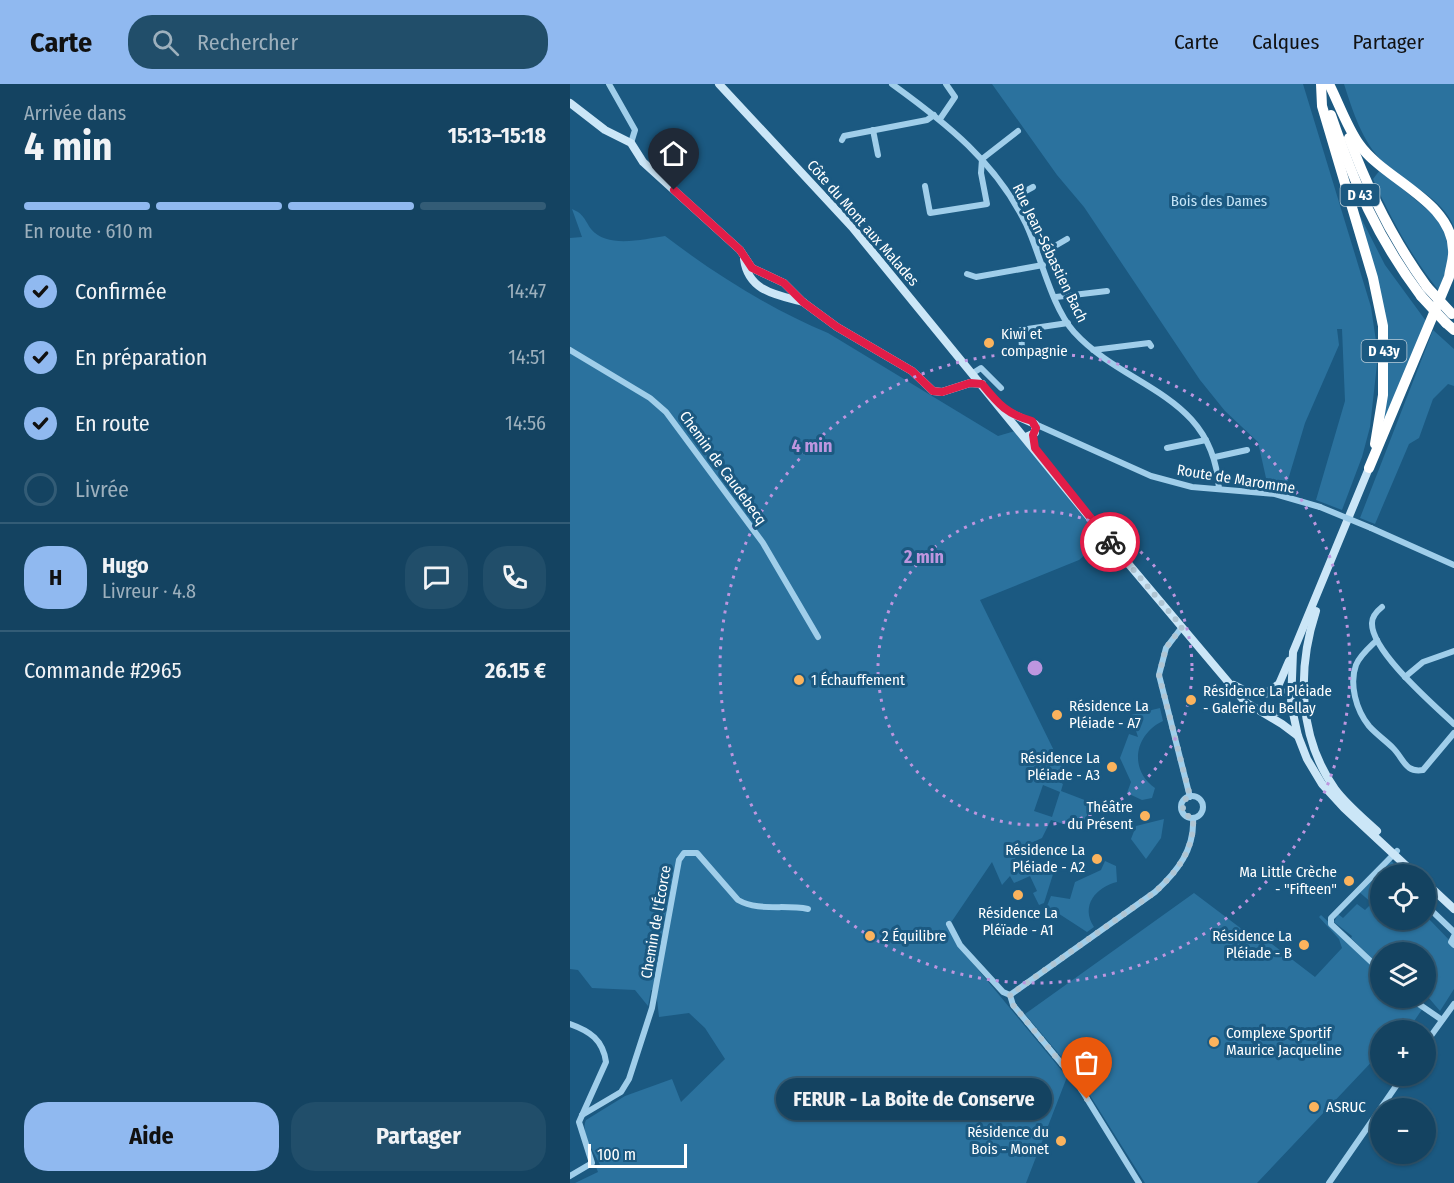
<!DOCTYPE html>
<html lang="fr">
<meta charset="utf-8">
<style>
:root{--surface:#144361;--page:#214e6a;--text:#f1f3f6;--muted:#9db0bd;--line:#335c76;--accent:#90b9f0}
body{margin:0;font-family:"Fira Sans Condensed",sans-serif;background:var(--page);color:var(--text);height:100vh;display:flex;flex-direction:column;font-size:22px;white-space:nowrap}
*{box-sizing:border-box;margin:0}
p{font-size:20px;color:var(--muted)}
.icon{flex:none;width:33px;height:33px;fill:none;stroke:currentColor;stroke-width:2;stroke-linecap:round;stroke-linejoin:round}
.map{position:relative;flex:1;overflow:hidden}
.details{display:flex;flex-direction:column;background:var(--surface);width:570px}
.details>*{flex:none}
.controls{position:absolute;left:800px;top:780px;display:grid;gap:12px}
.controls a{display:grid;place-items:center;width:66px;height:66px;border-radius:50%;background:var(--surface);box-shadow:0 2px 4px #0004,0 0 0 2px var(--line);font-size:30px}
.scale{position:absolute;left:18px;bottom:15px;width:99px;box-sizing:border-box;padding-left:6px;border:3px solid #fff;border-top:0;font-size:16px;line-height:21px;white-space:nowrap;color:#fff;-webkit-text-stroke:4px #1b5981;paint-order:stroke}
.pin{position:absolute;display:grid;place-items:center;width:51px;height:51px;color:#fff;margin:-62px -26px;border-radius:50% 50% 50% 0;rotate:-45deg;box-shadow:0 0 6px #0007}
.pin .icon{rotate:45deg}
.courier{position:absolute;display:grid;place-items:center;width:60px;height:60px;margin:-30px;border:4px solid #e11d48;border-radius:50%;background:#fff;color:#222;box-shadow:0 2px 8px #0007}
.bubble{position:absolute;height:42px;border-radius:21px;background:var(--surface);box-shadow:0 2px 4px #0004,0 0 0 2px var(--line);font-size:20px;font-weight:700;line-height:42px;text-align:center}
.head em{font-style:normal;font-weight:700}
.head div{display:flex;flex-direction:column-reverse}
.head{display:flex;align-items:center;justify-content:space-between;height:102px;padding:0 24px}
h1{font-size:39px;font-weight:700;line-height:45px}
.bar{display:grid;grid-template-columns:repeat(4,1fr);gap:9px 6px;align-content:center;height:72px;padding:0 24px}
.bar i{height:8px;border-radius:4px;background:var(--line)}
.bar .active{background:var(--accent)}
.bar p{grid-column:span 4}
.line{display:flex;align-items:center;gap:15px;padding:0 24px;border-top:2px solid var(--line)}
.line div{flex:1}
.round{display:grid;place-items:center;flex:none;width:63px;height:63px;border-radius:24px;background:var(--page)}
ol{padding:0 24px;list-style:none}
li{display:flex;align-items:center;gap:18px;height:66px}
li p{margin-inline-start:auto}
li .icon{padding:6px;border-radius:50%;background:var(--accent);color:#111;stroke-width:4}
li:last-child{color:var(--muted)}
li i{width:33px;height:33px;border:3px solid var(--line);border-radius:50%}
.action{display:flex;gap:12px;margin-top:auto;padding:12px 24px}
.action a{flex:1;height:69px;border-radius:24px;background:var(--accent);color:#111;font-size:24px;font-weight:700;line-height:69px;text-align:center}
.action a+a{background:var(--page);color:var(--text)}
header{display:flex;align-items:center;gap:36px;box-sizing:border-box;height:84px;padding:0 30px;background:var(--accent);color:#111}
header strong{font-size:28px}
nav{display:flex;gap:33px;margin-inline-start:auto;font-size:21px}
.search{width:420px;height:54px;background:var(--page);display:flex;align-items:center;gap:15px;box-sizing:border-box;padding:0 21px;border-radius:24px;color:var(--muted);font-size:22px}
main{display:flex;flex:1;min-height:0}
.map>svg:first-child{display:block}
.green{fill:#2b729e;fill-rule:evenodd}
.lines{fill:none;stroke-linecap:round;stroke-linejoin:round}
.street{stroke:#a0ceea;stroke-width:6}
.secondary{stroke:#cbe6f7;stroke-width:8}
.highway{stroke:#fff;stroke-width:10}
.street-bridge{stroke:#a0ceea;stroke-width:6}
.highway-bridge{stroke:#fff;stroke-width:10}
.done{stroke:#afc5d3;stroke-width:6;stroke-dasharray:0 10.8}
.route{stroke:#e11d48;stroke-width:8}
.ring{fill:none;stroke:#bd96df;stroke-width:3;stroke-dasharray:3 6}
.poi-dot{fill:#fbb35d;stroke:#1b5981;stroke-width:2}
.labels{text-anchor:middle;stroke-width:6;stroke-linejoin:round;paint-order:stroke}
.shield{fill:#1b5981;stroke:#bbcdd9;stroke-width:1.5}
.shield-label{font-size:14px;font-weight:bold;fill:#fff}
.park-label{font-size:15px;fill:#c4e4f7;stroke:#1b5981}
.street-label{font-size:15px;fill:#fff;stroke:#1b5981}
.poi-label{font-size:15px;fill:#fff;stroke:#1b5981;text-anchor:start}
.centre{fill:#bd96df;stroke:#1b5981;stroke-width:3}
.ring-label{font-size:18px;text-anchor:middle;font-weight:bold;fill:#bd96df;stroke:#1b5981;stroke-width:6;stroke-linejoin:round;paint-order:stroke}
</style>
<header>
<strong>Carte</strong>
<div class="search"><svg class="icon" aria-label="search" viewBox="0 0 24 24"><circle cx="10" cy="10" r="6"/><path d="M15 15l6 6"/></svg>Rechercher</div>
<nav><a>Carte</a><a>Calques</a><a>Partager</a></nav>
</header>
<main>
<section class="details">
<div class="head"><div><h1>4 min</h1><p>Arrivée dans</p></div><em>15:13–15:18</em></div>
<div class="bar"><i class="active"></i><i class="active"></i><i class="active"></i><i></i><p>En route · 610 m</p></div>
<ol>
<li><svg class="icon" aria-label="check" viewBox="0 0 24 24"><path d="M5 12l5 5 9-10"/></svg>Confirmée<p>14:47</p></li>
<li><svg class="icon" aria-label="check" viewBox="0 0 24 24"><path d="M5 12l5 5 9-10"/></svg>En préparation<p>14:51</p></li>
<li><svg class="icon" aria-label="check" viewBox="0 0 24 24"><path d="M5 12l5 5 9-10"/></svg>En route<p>14:56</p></li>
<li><i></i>Livrée</li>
</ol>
<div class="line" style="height:108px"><b class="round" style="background:var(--accent);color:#111">H</b><div><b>Hugo</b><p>Livreur · 4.8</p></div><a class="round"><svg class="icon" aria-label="chat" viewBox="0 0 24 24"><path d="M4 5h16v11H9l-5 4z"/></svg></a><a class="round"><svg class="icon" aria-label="phone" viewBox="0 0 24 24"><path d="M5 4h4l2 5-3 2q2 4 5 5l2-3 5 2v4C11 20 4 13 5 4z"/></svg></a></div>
<div class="line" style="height:78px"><div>Commande #2965</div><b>26.15 €</b></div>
<div class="action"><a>Aide</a><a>Partager</a></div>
</section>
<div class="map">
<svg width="884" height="1099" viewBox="0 0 884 1099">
<rect width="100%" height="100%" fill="#1b5981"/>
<g class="green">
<path d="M422,0H733L801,223L808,271L800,343L792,373L772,426L746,416L775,317L772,245H767L769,261L735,339L715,406L698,403L688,358L655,327L630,296L514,123L487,91Z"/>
<path d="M774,0H884V143C872,113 836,100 813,78C792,57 783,28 774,0Z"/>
<path d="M810,86L871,137L880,169L870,208C842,174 821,135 803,95Z"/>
<path d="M2,125C14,130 14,135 21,145C37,165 74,155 95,152C145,190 200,225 258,249L428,352L445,347L532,456L509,476L410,516L494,687L490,698L493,700L491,707L525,720L523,726L519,725L512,746L481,736L472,754L444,767L447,772L444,776L448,775L451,779L455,777L484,787L474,819L469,821L463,809L467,807L460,792L444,799L440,792L432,801L422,778L380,840L401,877L497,993L456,1099H5L28,1088L26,1083L30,1081C24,1068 10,1049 16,1036L55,1012L102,995L111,1018L155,975L135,944L119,929L89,933L86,906H81L78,922L65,906L22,904L8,886L0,885V154L12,153ZM473,701L490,708L482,733L464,727Z"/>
<path d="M789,130L815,181L856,237L811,348L817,267Z"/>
<path d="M863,246L884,265V302L878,300L863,315L849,354L839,360L805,440L790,434Z"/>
<path d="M590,624L593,637C565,650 558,685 585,704L582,714L572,716L557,709L561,698L550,674L559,650L568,653L561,631Z"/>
<path d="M594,735L591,754L576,775L561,755L566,742Z"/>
<path d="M820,775L824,780L819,786L823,790H810V836H855L857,813L866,821L856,832L884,861V905L870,927L858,913L849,919L843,914H855V868H810V882L781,854L782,852L764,838L768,830L773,834L787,820L795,826L802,819L788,807Z"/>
<path d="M535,777L546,782L547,798C526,803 510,822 524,843L517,848L477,822L481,812L500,815L505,798L531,786Z"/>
<path d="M624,809L693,861L698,857L745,893L772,864L769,855L749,833L751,831L810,886V914H840L853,924L838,946H810V969L687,1099H575L509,994L455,930Z"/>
</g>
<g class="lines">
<g class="street">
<path d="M39,0L65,46L61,59"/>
<path d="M322,0C376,39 426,78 456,140C471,172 481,222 504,248C557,306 643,309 649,405"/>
<path d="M370,35L385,13L376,0"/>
<path d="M303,46L308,71"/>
<path d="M272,56L274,52L357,36L364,31"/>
<path d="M355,102L360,129L417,120L411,89L412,75L448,47"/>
<path d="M443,114L463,103"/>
<path d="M467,165L485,162L497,155"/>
<path d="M397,190L406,193L473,181"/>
<path d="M486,213L537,207"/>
<path d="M0,266L80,314L96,328L193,459L248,553"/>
<path d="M455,266L452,265L451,246L498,239"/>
<path d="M523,266L579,259L581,262"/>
<path d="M403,289L411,284L431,304"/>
<path d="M465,340L581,392L622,403L705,410L750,423"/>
<path d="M597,364L636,356"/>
<path d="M645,373L677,366"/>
<path d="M801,444L884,481"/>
<path d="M812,523C807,527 802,532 802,539C801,567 864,621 884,640"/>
<path d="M612,543L596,564L589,591L620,713"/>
<path d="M807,556C800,563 790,571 786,581C779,600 786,626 799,642C806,650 815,656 823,664C834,675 835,689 853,686L884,649"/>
<path d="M835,593L853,578L884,567"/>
<circle cx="622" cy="723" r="11"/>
<path d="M861,826L884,848"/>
<path d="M379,840L390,861L433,908L440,911L443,921L506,997L569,1099"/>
<path d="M884,852L881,858L884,861"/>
<path d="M810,886L761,840V834L827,767"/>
<path d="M440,911L585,808C607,788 625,765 623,734"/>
<path d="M840,914L872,936"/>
<path d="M0,940C20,947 33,956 36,978L9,1038L22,1079L0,1092"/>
<path d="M855,960L884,920"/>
<path d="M12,1031L51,1008L59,995L82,924L109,776L114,769H127L168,816C189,828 214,820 238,825"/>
<path d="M759,1099L833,992"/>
</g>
<g class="secondary">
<path d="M149,0L282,143L519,433L675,618L712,640L728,652"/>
<path d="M0,19L35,46L61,59L73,78L170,166L182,184L214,199L233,218L267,243L342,287L363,307L372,308L400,299L412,300"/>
<path d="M174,175C178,207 206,211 233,218"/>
<path d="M438,328L465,340V349L456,353"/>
<path d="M799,384L723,568L721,620L728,652L737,675L752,700L774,724L845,790"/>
<path d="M746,527C727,585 728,653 765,705C776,720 793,734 807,747"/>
<path d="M664,601L682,610L733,608"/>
<path d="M696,609L709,600L719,577"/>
<path d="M697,629L735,624"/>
<path d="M855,798L884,825"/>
</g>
<g class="highway">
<path d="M751,0L752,22L803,194L813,242V311L805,360"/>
<path d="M760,2C769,20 777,43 789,60C814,96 882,117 883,166C884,174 880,184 879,193L799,384"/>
<path d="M761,31C785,101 806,152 851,212"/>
<path d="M779,54C799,108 823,156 857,203"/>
<path d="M876,239L884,246"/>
</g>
<path class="street-bridge" d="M750,423L801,444"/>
<g class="highway-bridge">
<path d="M857,203L882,230"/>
<path d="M851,212L876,239"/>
</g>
</g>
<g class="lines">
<path class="done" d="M517,1015L506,997L443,921L440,911L585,808C607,788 625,765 623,734L614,730L612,718L620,712L589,591L596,564L612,543L540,458"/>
<path class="route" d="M104,106L170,166L182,184L214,199L233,218L267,243L342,287L363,307L372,308L400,299L412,300C429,321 437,330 462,337L466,344L463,351L465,364L540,458"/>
</g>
<g class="ring">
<circle cx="465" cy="584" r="157"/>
<circle cx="465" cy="584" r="315"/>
</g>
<g class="poi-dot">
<circle cx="419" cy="259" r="6"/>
<circle cx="229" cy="596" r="6"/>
<circle cx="621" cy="616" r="6"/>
<circle cx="487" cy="631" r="6"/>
<circle cx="542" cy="683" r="6"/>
<circle cx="575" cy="732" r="6"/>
<circle cx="527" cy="775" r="6"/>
<circle cx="779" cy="797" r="6"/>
<circle cx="448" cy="811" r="6"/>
<circle cx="300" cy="852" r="6"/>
<circle cx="734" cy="861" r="6"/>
<circle cx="644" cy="958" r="6"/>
<circle cx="744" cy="1023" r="6"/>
<circle cx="491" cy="1057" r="6"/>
</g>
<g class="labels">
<g class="shield">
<rect x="770.5" y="100" width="39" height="22" rx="4.5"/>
<rect x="791.5" y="256" width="45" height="22" rx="4.5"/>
</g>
<g class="shield-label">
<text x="790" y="116">D 43</text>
<text x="814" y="272">D 43y</text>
</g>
<g class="park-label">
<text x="649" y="122">Bois des Dames</text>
</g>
<g class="street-label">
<text transform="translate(293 139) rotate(49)" y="5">Côte du Mont aux Malades</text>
<text transform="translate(480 169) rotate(64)" y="5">Rue Jean-Sébastien Bach</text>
<text transform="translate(153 384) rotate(54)" y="5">Chemin de Caudebecq</text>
<text transform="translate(666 395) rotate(9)" y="5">Route de Maromme</text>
<text transform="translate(86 838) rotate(-80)" y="5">Chemin de l'Écorce</text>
</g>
<g class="poi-label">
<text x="431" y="255">Kiwi et<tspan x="431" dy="17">compagnie</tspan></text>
<text x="241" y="601">1 Échauffement</text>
<text x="633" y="612">Résidence La Pléiade<tspan x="633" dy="17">- Galerie du Bellay</tspan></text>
<text x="499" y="627">Résidence La<tspan x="499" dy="17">Pléiade - A7</tspan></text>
<text x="530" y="679" text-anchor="end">Résidence La<tspan x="530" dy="17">Pléiade - A3</tspan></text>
<text x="563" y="728" text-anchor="end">Théâtre<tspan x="563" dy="17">du Présent</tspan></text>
<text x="515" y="771" text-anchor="end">Résidence La<tspan x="515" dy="17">Pléiade - A2</tspan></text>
<text x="767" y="793" text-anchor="end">Ma Little Crèche<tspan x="767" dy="17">- "Fifteen"</tspan></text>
<text x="448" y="834" text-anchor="middle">Résidence La<tspan x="448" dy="17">Pléïade - A1</tspan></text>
<text x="312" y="857">2 Équilibre</text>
<text x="722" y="857" text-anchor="end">Résidence La<tspan x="722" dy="17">Pléiade - B</tspan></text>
<text x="656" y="954">Complexe Sportif<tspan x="656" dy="17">Maurice Jacqueline</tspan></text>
<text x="756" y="1028">ASRUC</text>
<text x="479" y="1053" text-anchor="end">Résidence du<tspan x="479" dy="17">Bois - Monet</tspan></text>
</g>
</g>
<circle cx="465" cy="584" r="9" class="centre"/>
<g class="ring-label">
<text x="242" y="368">4 min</text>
<text x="354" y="479">2 min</text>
</g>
</svg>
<div class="controls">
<a><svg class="icon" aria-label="locate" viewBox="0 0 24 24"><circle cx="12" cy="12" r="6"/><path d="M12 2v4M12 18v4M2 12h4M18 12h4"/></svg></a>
<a><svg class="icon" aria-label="layers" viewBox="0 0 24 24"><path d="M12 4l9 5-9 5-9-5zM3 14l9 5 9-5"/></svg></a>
<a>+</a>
<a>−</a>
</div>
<div class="scale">100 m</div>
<div class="pin" style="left:517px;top:1015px;background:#ea580c"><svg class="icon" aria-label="bag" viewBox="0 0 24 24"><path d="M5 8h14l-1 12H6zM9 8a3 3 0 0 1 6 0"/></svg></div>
<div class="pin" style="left:104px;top:106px;background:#1f2937"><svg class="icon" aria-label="home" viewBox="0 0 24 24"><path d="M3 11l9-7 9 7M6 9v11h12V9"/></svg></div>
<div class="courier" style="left:540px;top:458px"><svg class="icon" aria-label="bike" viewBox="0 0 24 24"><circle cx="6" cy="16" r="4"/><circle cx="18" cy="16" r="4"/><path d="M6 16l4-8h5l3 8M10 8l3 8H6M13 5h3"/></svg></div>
<div class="bubble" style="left:206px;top:994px;width:276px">FERUR - La Boite de Conserve</div>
</div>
</main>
